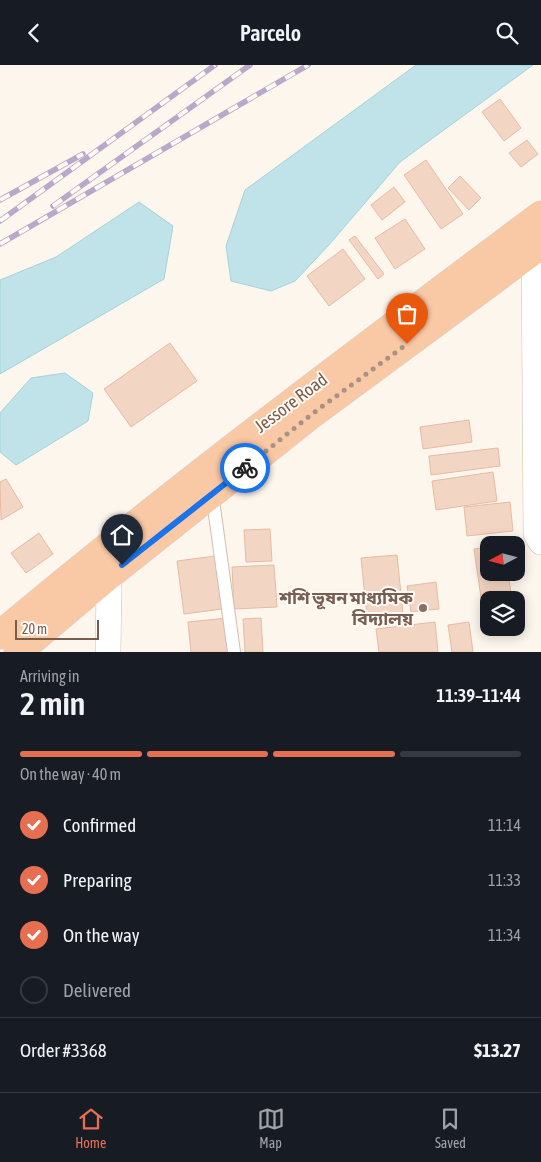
<!DOCTYPE html>
<meta charset="utf-8">
<style>
:root{--surface:#171b24;--page:#20242c;--text:#f1f3f6;--muted:#9ea1a6;--line:#363941;--accent:#e76f51}
body{margin:0;font-family:"Asap Condensed","Noto Sans Bengali",sans-serif;background:var(--page);color:var(--text);height:100vh;display:flex;flex-direction:column;font-size:19px;white-space:nowrap}
*{box-sizing:border-box;margin:0}
p{font-size:16px;color:var(--muted)}
.icon{flex:none;width:28px;height:28px;fill:none;stroke:currentColor;stroke-width:2;stroke-linecap:round;stroke-linejoin:round}
.map{position:relative;height:587px;overflow:hidden}
.drawer{display:flex;flex-direction:column;background:var(--surface);flex:1}
.drawer>*{flex:none}
.needle{width:32px;rotate:263deg}
.tools{position:absolute;left:480px;top:471px;display:grid;gap:10px}
.tools a{display:grid;place-items:center;width:45px;height:45px;border-radius:10px;background:var(--surface);box-shadow:0 2px 12px #0003;font-size:25px}
.scale{position:absolute;left:15px;bottom:12px;width:84px;box-sizing:border-box;padding-left:5px;border:2px solid #7a5c4d;border-top:0;font-size:14px;line-height:18px;white-space:nowrap;color:#7a5c4d;-webkit-text-stroke:4px #fffaf3;paint-order:stroke}
.pin{position:absolute;display:grid;place-items:center;width:42px;height:42px;color:#fff;margin:-51px -21px;border-radius:50% 50% 50% 0;rotate:-45deg;box-shadow:0 0 5px #0007}
.pin .icon{rotate:45deg}
.courier{position:absolute;display:grid;place-items:center;width:50px;height:50px;margin:-25px;border:4px solid #1a73e8;border-radius:50%;background:#fff;color:#222;box-shadow:0 1px 6px #0007}
.headline em{font-style:normal;font-weight:600}
.headline div{display:flex;flex-direction:column-reverse}
.headline{display:flex;align-items:center;justify-content:space-between;height:85px;padding:0 20px}
h1{font-size:32px;font-weight:600;line-height:38px}
.bar{display:grid;grid-template-columns:repeat(4,1fr);gap:8px 5px;align-content:center;height:60px;padding:0 20px}
.bar i{height:6px;border-radius:4px;background:var(--line)}
.bar .on{background:var(--accent)}
.bar p{grid-column:span 4}
.line{display:flex;align-items:center;gap:12px;padding:0 20px;border-top:1px solid var(--line)}
.line div{flex:1}
ol{padding:0 20px;list-style:none}
li{display:flex;align-items:center;gap:15px;height:55px}
li p{margin-inline-start:auto}
li .icon{padding:5px;border-radius:50%;background:var(--accent);color:#fff;stroke-width:4}
li:last-child{color:var(--muted)}
li i{width:28px;height:28px;border:2px solid var(--line);border-radius:50%}
header{display:flex;justify-content:space-between;align-items:center;height:65px;padding:0 20px;background:var(--surface);font-size:22px;font-weight:600}
.menu{display:flex;justify-content:space-around;align-items:center;height:70px;border-top:1px solid var(--line);background:var(--surface);font-size:14px;color:var(--muted)}
.menu a{display:grid;justify-items:center;gap:2px}
.menu .on{color:var(--accent)}
.map>svg:first-child{display:block}
.water{fill:#bfe3e8;stroke:#a5d3da}
.building{fill:#f3d5c3;stroke:#e6bba3}
.lines{fill:none;stroke-linecap:round;stroke-linejoin:round}
.service-casing{stroke:#d1beb0;stroke-width:14}
.minor-casing{stroke:#d1beb0;stroke-width:26}
.trunk-casing{stroke:#dad1cd;stroke-width:29}
.service{stroke:#fff;stroke-width:12}
.minor{stroke:#fff;stroke-width:25}
.trunk{stroke:#f9c8a4;stroke-width:28}
.rail-casing{stroke:#b9a8c9;stroke-width:5.5}
.rail{stroke:#fffaf3;stroke-width:4;stroke-dasharray:11;stroke-linecap:butt}
.done{stroke:#a89285;stroke-width:5;stroke-dasharray:0 9}
.route{stroke:#1a73e8;stroke-width:6}
.education-dot{fill:#8d6e63;stroke:#fffaf3;stroke-width:2}
.labels{text-anchor:middle;stroke-width:4;stroke-linejoin:round;paint-order:stroke}
.street-label{font-size:18px;fill:#7a5c4d;stroke:#fffaf3}
.education-label{font-size:18px;font-weight:bold;fill:#785e54;stroke:#fffaf3;text-anchor:end}
</style>
<header><svg class="icon" aria-label="back" viewBox="0 0 24 24"><path d="M15 5l-7 7 7 7"/></svg>Parcelo<svg class="icon" aria-label="search" viewBox="0 0 24 24"><circle cx="10" cy="10" r="6"/><path d="M15 15l6 6"/></svg></header>
<div class="map">
<svg width="541" height="587" viewBox="0 0 541 587">
<rect width="100%" height="100%" fill="#fdf6ec"/>
<g class="water">
<path d="M416,0H533L400,97L328,181L295,216L271,226L231,216L226,181L245,125Z"/>
<path d="M139,137L173,161L164,214L0,309V215L56,192Z"/>
<path d="M65,308L93,328L88,356L16,400L0,387V348L31,313Z"/>
</g>
<g class="building">
<path d="M500,34L521,63L504,76L482,47Z"/>
<path d="M527,75L538,89L521,102L509,88Z"/>
<path d="M426,95L463,149L441,164L404,110Z"/>
<path d="M460,111L481,133L469,145L448,123Z"/>
<path d="M394,122L405,137L382,155L371,140Z"/>
<path d="M405,154L425,184L395,204L375,173Z"/>
<path d="M355,171L384,209L378,214L349,175Z"/>
<path d="M343,184L365,214L329,241L307,211Z"/>
<path d="M170,278L197,316L131,362L104,324Z"/>
<path d="M469,355L472,377L423,384L420,362Z"/>
<path d="M498,383L500,401L431,410L429,391Z"/>
<path d="M493,407L497,436L436,445L432,416Z"/>
<path d="M6,414L23,442L1,455L0,417Z"/>
<path d="M510,437L513,466L467,471L464,442Z"/>
<path d="M270,464L272,496L246,497L244,465Z"/>
<path d="M39,468L53,489L26,508L11,488Z"/>
<path d="M489,482V508H508L512,535H489V562L516,563L486,567L474,484Z"/>
<path d="M397,490L403,549L367,552L361,493Z"/>
<path d="M215,491L222,544L184,549L177,496Z"/>
<path d="M274,500L277,542L234,544L232,502Z"/>
<path d="M436,517L439,544L411,547L407,521Z"/>
<path d="M227,553L231,587H191L188,557Z"/>
<path d="M261,553L263,587H245L243,554Z"/>
<path d="M435,557L438,587H379L376,564Z"/>
<path d="M469,557L473,587H452L448,560Z"/>
</g>
<g class="lines">
<g class="service-casing">
<path id="service" d="M212,428L234,587"/>
</g>
<g class="minor-casing">
<g id="minor">
<path d="M534,186L536,469L541,477"/>
<path d="M107,512L109,522L108,587"/>
</g>
</g>
<g class="trunk-casing">
<g id="trunk">
<path d="M0,570C175,423 358,287 541,150"/>
<path d="M18,587L107,512L312,349L541,180"/>
</g>
</g>
<use href="#service" class="service"/>
<use href="#minor" class="minor"/>
<use href="#trunk" class="trunk"/>
<g class="rail-casing">
<g id="rail">
<path d="M0,135L83,89"/>
<path d="M53,141L250,0"/>
<path d="M0,156L215,0"/>
<path d="M0,179L308,0"/>
</g>
</g>
<use href="#rail" class="rail"/>
</g>
<g class="lines">
<path class="done" d="M245,403L312,349L407,279"/>
<path class="route" d="M122,500L245,403"/>
</g>
<circle class="education-dot" cx="423" cy="543" r="5"/>
<g class="labels">
<g class="street-label">
<text transform="translate(291 338) rotate(-37)" y="6">Jessore Road</text>
</g>
<g class="education-label">
<text x="413" y="539">শশি ভূষন মাধ্যমিক<tspan x="413" dy="21">বিদ্যালয়</tspan></text>
</g>
</g>
</svg>
<div class="tools">
<a><svg class="needle" viewBox="-14 -14 28 28"><path d="M0-13l5 13h-10z" fill="#e53935"/><path d="M0 13l5-13h-10z" fill="#9ea1a6"/></svg></a>
<a><svg class="icon" aria-label="layers" viewBox="0 0 24 24"><path d="M12 4l9 5-9 5-9-5zM3 14l9 5 9-5"/></svg></a>
</div>
<div class="scale">20 m</div>
<div class="pin" style="left:407px;top:279px;background:#ea580c"><svg class="icon" aria-label="bag" viewBox="0 0 24 24"><path d="M5 8h14l-1 12H6zM9 8a3 3 0 0 1 6 0"/></svg></div>
<div class="pin" style="left:122px;top:500px;background:#1f2937"><svg class="icon" aria-label="home" viewBox="0 0 24 24"><path d="M3 11l9-7 9 7M6 9v11h12V9"/></svg></div>
<div class="courier" style="left:245px;top:403px"><svg class="icon" aria-label="bike" viewBox="0 0 24 24"><circle cx="6" cy="16" r="4"/><circle cx="18" cy="16" r="4"/><path d="M6 16l4-8h5l3 8M10 8l3 8H6M13 5h3"/></svg></div>
</div>
<section class="drawer">
<div class="headline"><div><h1>2 min</h1><p>Arriving in</p></div><em>11:39–11:44</em></div>
<div class="bar"><i class="on"></i><i class="on"></i><i class="on"></i><i></i><p>On the way · 40 m</p></div>
<ol>
<li><svg class="icon" aria-label="check" viewBox="0 0 24 24"><path d="M5 12l5 5 9-10"/></svg>Confirmed<p>11:14</p></li>
<li><svg class="icon" aria-label="check" viewBox="0 0 24 24"><path d="M5 12l5 5 9-10"/></svg>Preparing<p>11:33</p></li>
<li><svg class="icon" aria-label="check" viewBox="0 0 24 24"><path d="M5 12l5 5 9-10"/></svg>On the way<p>11:34</p></li>
<li><i></i>Delivered</li>
</ol>
<div class="line" style="height:65px"><div>Order #3368</div><b>$13.27</b></div>
</section>
<nav class="menu">
<a class="on"><svg class="icon" aria-label="home" viewBox="0 0 24 24"><path d="M3 11l9-7 9 7M6 9v11h12V9"/></svg>Home</a>
<a><svg class="icon" aria-label="map" viewBox="0 0 24 24"><path d="M3 6l6-2 6 2 6-2v14l-6 2-6-2-6 2zM9 4v14M15 6v14"/></svg>Map</a>
<a><svg class="icon" aria-label="saved" viewBox="0 0 24 24"><path d="M7 4h10v16l-5-4-5 4z"/></svg>Saved</a>
</nav>
